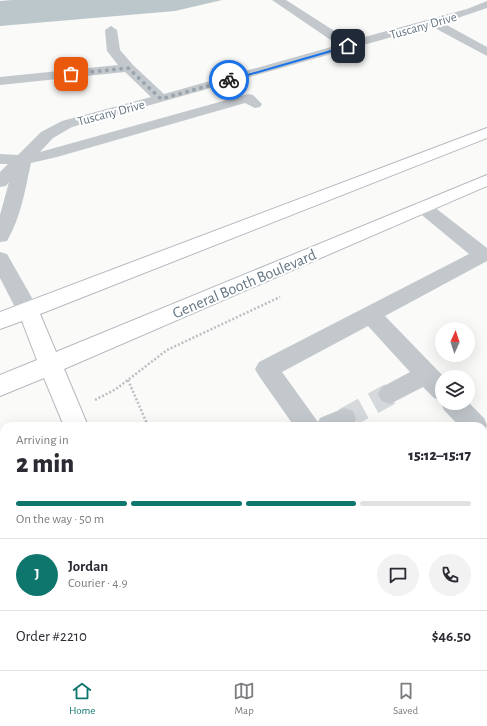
<!DOCTYPE html>
<meta charset="utf-8">
<style>
:root{--surface:#fff;--page:#f2f2f3;--text:#2b2b33;--muted:#7c7c81;--line:#e1e1e2;--accent:#0f766e}
body{margin:0;font-family:"Alegreya Sans",sans-serif;background:var(--page);color:var(--text);height:100vh;display:flex;flex-direction:column;font-size:15px;white-space:nowrap}
*{box-sizing:border-box;margin:0}
p{font-size:13px;color:var(--muted)}
.icon{flex:none;width:22px;height:22px;fill:none;stroke:currentColor;stroke-width:2;stroke-linecap:round;stroke-linejoin:round}
.map{position:relative;flex:1;overflow:hidden}
.details{position:absolute;left:0px;top:422px;width:487px;height:248px;display:flex;flex-direction:column;background:var(--surface);border-radius:12px 12px 0 0;box-shadow:0 4px 16px #0002}
.details>*{flex:none}
.needle{width:26px;rotate:3deg}
.tools{position:absolute;left:435px;top:322px;display:grid;gap:8px}
.tools a{display:grid;place-items:center;width:40px;height:40px;border-radius:50%;background:var(--surface);box-shadow:0 4px 16px #0002;font-size:20px}
.pin{position:absolute;display:grid;place-items:center;width:34px;height:34px;color:#fff;margin:-17px;border-radius:8px;box-shadow:0 2px 6px #0006}
.courier{position:absolute;display:grid;place-items:center;width:40px;height:40px;margin:-20px;border:3px solid #1a73e8;border-radius:50%;background:#fff;color:#222;box-shadow:0 1px 5px #0007}
.head em{font-style:normal;font-weight:800}
.head div{display:flex;flex-direction:column-reverse}
.head{display:flex;align-items:center;justify-content:space-between;height:68px;padding:0 16px}
h1{font-size:26px;font-weight:800;line-height:30px}
.bar{display:grid;grid-template-columns:repeat(4,1fr);gap:6px 4px;align-content:center;height:48px;padding:0 16px}
.bar i{height:5px;border-radius:3px;background:var(--line)}
.bar .on{background:var(--accent)}
.bar p{grid-column:span 4}
.line{display:flex;align-items:center;gap:10px;padding:0 16px;border-top:1px solid var(--line)}
.line div{flex:1}
.round{display:grid;place-items:center;flex:none;width:42px;height:42px;border-radius:21px;background:var(--page)}
.dock{display:flex;justify-content:space-around;align-items:center;height:56px;border-top:1px solid var(--line);background:var(--surface);font-size:11px;color:var(--muted)}
.dock a{display:grid;justify-items:center;gap:2px}
.dock .on{color:var(--accent)}
.map>svg:first-child{display:block}
.water{fill:#bbc7cb}
.lines{fill:none;stroke-linecap:round;stroke-linejoin:round}
.minor-tunnel{stroke:#d5d9db;stroke-width:22;stroke-dasharray:22 11;stroke-linecap:butt}
.major-casing{stroke:#b5babe;stroke-width:2}
.path-far1{stroke:#bbbfc2;stroke-width:2.5;stroke-dasharray:2 2;stroke-linecap:butt}
.path{stroke:#bbbfc2;stroke-width:3;stroke-dasharray:2.5 2.5;stroke-linecap:butt}
.minor{fill:#c3c8cc;fill-rule:evenodd}
.major{fill:#fff;fill-rule:evenodd}
.route{fill:#1a73e8}
.done{stroke:#99a4ac;stroke-width:4;stroke-dasharray:0 7.2}
.labels{text-anchor:middle;stroke-width:4;stroke-linejoin:round;paint-order:stroke}
.far-street-label{font-size:13px;fill:#657683;stroke:#fff}
.street-label{font-size:16px;fill:#657683;stroke:#fff}
</style>
<div class="map">
<svg width="487" height="670" viewBox="0 0 487 670">
<rect width="100%" height="100%" fill="#fafaf8"/>
<path class="water" d="M12,0H222L175,11L0,26V1Z"/>
<g class="lines">
<path class="minor-tunnel" d="M344,419L390,394"/>
<g class="major-casing">
<g id="major">
<path d="M487,128V138L40,314L56,352L487,175V186L64,369L88,426H64L44,378L0,396V375L37,360L22,321L0,329V312Z"/>
<path d="M0,483L4,484V524L0,522Z"/>
<path d="M33,666H65L66,670H34Z"/>
<path d="M162,666H195L196,670H163Z"/>
</g>
</g>
<g class="path-far1">
<path d="M128,380L148,426"/>
<path d="M95,400L116,389L167,350L280,297"/>
</g>
<g class="path">
<path d="M0,446L4,444"/>
<path d="M276,666L279,670"/>
</g>
<g class="minor">
<path d="M272,0H286L350,41L467,9L487,1V8L443,23L487,47V56L431,26L72,127L53,138L40,152L248,94L253,95L262,104L260,107L255,108L245,103L57,157L31,163C25,190 21,217 7,241L0,242V215L9,182L6,186L0,187V172L8,164H0V154L18,155L41,132L62,121L151,97L125,72L0,85V77L118,65L107,51L105,30L111,26L117,30L120,50L133,65L164,94L338,45Z"/>
<path d="M423,201L429,203L487,248V261L385,316L444,377H442V403L468,402L484,418L487,425L484,434L483,426H459L444,410L441,403L442,401L434,398L423,387L390,404L382,401L378,394L382,387L410,372L368,326L282,372L318,422L320,418L344,408L353,411L356,419L353,426H294L259,376L255,369L259,362L469,254L417,211L414,207L417,203Z"/>
<path d="M0,252L7,254L36,305L39,311L36,317L28,319L20,317L0,278Z"/>
<path d="M487,481V509L483,510V483Z"/>
<path d="M483,651L487,653V670H465L464,666H483Z"/>
</g>
<use href="#major" class="major"/>
</g>
<path class="route" d="M348,45L349,47L230,81L227,80Z"/>
<g class="lines">
<path class="done" d="M71,74L128,68L161,99L229,80"/>
</g>
<g class="labels">
<g class="far-street-label">
<text transform="translate(423 25) rotate(-16)" y="5">Tuscany Drive</text>
<text transform="translate(111 112) rotate(-15)" y="5">Tuscany Drive</text>
</g>
<g class="street-label">
<text transform="translate(244 283) rotate(-23)" y="6">General Booth Boulevard</text>
</g>
</g>
</svg>
<div class="tools">
<a><svg class="needle" viewBox="-14 -14 28 28"><path d="M0-13l5 13h-10z" fill="#e53935"/><path d="M0 13l5-13h-10z" fill="#7c7c81"/></svg></a>
<a><svg class="icon" aria-label="layers" viewBox="0 0 24 24"><path d="M12 4l9 5-9 5-9-5zM3 14l9 5 9-5"/></svg></a>
</div>
<div class="pin" style="left:71px;top:74px;background:#ea580c"><svg class="icon" aria-label="bag" viewBox="0 0 24 24"><path d="M5 8h14l-1 12H6zM9 8a3 3 0 0 1 6 0"/></svg></div>
<div class="pin" style="left:348px;top:46px;background:#1f2937"><svg class="icon" aria-label="home" viewBox="0 0 24 24"><path d="M3 11l9-7 9 7M6 9v11h12V9"/></svg></div>
<div class="courier" style="left:229px;top:80px"><svg class="icon" aria-label="bike" viewBox="0 0 24 24"><circle cx="6" cy="16" r="4"/><circle cx="18" cy="16" r="4"/><path d="M6 16l4-8h5l3 8M10 8l3 8H6M13 5h3"/></svg></div>
<section class="details">
<div class="head"><div><h1>2 min</h1><p>Arriving in</p></div><em>15:12–15:17</em></div>
<div class="bar"><i class="on"></i><i class="on"></i><i class="on"></i><i></i><p>On the way · 50 m</p></div>
<div class="line" style="height:72px"><b class="round" style="background:var(--accent);color:#fff">J</b><div><b>Jordan</b><p>Courier · 4.9</p></div><a class="round"><svg class="icon" aria-label="chat" viewBox="0 0 24 24"><path d="M4 5h16v11H9l-5 4z"/></svg></a><a class="round"><svg class="icon" aria-label="phone" viewBox="0 0 24 24"><path d="M5 4h4l2 5-3 2q2 4 5 5l2-3 5 2v4C11 20 4 13 5 4z"/></svg></a></div>
<div class="line" style="height:52px"><div>Order #2210</div><b>$46.50</b></div>
</section>
</div>
<nav class="dock">
<a class="on"><svg class="icon" aria-label="home" viewBox="0 0 24 24"><path d="M3 11l9-7 9 7M6 9v11h12V9"/></svg>Home</a>
<a><svg class="icon" aria-label="map" viewBox="0 0 24 24"><path d="M3 6l6-2 6 2 6-2v14l-6 2-6-2-6 2zM9 4v14M15 6v14"/></svg>Map</a>
<a><svg class="icon" aria-label="saved" viewBox="0 0 24 24"><path d="M7 4h10v16l-5-4-5 4z"/></svg>Saved</a>
</nav>
